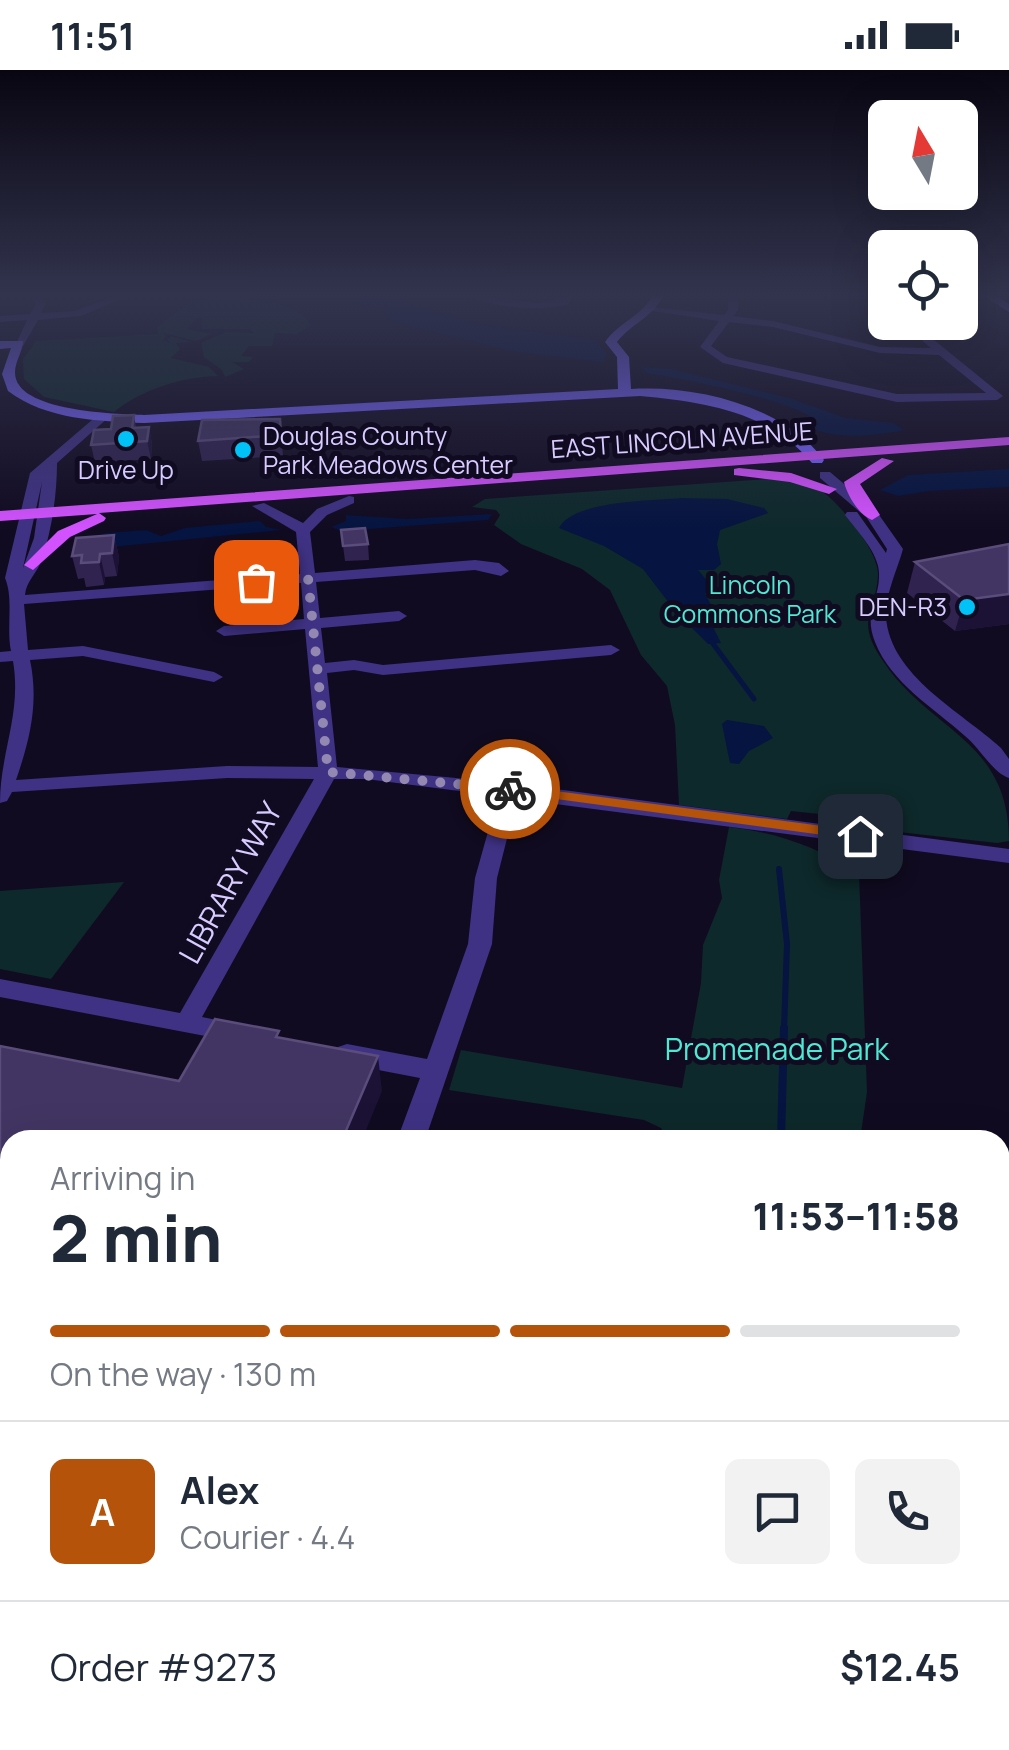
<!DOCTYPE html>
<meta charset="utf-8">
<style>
:root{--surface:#fff;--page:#f2f2f3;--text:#1f2937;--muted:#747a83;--line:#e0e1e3;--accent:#b45309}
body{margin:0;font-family:Manrope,sans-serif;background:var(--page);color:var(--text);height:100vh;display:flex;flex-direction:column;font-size:38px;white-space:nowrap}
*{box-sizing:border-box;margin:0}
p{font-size:32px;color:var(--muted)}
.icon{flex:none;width:55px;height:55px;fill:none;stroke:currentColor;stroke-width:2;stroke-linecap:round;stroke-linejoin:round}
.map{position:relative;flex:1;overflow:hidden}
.drawer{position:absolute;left:0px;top:1060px;width:1010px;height:620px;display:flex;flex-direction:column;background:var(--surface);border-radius:30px 30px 0 0;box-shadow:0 10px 40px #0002}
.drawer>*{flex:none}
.needle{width:65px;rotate:350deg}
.fabs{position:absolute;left:868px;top:30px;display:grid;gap:20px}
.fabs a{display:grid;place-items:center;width:110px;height:110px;border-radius:15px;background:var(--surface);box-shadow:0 10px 40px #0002;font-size:50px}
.pin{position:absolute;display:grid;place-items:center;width:85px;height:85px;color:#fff;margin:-42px;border-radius:20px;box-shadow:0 5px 15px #0006}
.courier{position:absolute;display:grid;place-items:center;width:100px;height:100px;margin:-50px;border:8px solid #b45309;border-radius:50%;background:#fff;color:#222;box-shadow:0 2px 12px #0007}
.head em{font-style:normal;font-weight:800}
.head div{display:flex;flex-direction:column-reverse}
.head{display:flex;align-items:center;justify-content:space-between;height:170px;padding:0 50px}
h1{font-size:65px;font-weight:800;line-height:75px}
.bar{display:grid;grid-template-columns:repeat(4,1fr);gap:15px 10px;align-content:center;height:120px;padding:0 50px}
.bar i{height:12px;border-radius:8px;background:var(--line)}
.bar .active{background:var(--accent)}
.bar p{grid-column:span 4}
.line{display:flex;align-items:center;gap:25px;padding:0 50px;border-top:2px solid var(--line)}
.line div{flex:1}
.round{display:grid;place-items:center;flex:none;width:105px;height:105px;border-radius:15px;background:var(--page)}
.status{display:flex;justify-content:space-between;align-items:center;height:70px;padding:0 50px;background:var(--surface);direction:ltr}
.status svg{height:28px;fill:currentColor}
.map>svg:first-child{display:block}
.green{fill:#0e292b}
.water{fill:#051440}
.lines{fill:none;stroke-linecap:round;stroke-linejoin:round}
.stream-far2{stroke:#051440;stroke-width:5}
.stream-far1{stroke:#051440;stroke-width:6}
.stream{stroke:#051440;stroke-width:8}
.street{fill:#3f3284;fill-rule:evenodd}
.secondary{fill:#7762ff;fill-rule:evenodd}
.primary{fill:#d252ff;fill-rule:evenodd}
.wall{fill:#312350}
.shaded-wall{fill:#1c1235}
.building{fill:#423563;stroke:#5a4c7b;stroke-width:2.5}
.route{fill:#b45309}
.done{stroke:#9288b1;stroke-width:10;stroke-dasharray:0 18}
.poi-dot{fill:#00c2f6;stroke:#110b21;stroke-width:4}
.labels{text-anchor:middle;stroke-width:10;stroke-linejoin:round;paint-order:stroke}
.far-poi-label{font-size:25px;fill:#d7cbff;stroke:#110b21;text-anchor:start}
.far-street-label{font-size:25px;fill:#d7cbff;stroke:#110b21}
.far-park-label{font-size:25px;fill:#4ee8d3;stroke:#110b21}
.street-label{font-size:30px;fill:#d7cbff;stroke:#110b21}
.park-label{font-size:30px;fill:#4ee8d3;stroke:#110b21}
</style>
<div class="status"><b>11:51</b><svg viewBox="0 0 49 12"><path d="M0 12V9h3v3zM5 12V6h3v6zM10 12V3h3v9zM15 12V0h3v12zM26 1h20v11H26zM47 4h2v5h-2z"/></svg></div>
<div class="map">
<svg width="1009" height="1680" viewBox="0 0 1009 1680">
<rect width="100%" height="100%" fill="#110b21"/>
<g class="green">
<path d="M193,230C227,229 290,223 311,255L297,264L275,263L272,276H249L241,286L253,287L249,292H232L244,299L225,307L222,300L204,287L201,273L226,262L254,263L250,259H202V248H197L187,259L211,264L196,271L163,263L166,266L163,270L172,274L167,270L171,266L190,272L176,273L180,279L171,288L209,297L218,306C185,306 140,320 114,342L44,327L24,309L23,289L36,271L158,264L157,257Z"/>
<path d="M766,409C783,410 810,412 824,423C842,436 879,482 878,505C876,543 854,549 883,591C930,662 1009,669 1009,771L997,773L845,756L828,753L829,745L791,741L787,749L679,735L675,655L667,616L641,585L610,520L582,499L521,474L494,455L500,445L496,440L472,437L485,429Z"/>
<path d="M729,757C778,763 817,777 859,803L867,1022L860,1070H668L661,1058L644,1050L449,1020L461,980L682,1018L701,913L703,875L722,828L719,810Z"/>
<path d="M124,812L51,909L0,899V821Z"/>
<path d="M222,1670H813L817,1680H221Z"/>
</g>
<g class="water">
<path d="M332,225H385L470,253L595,270L607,284L603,292L519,282L410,257L384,245L389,239L361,237L355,230Z"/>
<path d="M641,297L671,299L792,329L846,348L893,353L904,360C876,366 837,370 812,358L819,354C805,332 679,308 647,303Z"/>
<path d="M1009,399V417L929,421L898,426L880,420L908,405Z"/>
<path d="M681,428L727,429L764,438L768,443L720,460L717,474L721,494L714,500H698L710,514L705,524L714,540L710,551L721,573L708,574L676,542L643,499L604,476L559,458C574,430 651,431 681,428Z"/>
<path d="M492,444L488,450L342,461L331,457L346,451V445L407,449Z"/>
<path d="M260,451L266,457L282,460L82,480L84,469L107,463L146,460L161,466L185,458Z"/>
<path d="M727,650L764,656L773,668L749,681L739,694L730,693L722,654Z"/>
</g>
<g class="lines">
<path class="stream-far2" d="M711,571L754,629"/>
<path class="stream-far1" d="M779,799L787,874L784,960"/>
<path class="stream" d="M781,1070L784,958"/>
<g class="street">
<path d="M30,225H40L46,234L41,243L75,241L117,225H131L81,246L38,250L23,276H15L27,250L0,252V246L30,244L36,234Z"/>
<path d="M468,225L540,233L574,225L567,235C535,241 497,239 468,225Z"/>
<path d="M728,225H738V240L733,246L773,251L880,277L931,278L900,252H912L1003,326L997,330L897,332L723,293L700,277L719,251L646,240L651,237L724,245L728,240ZM729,252L773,257L880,283L939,285L986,323L897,324L727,287L711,276Z"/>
<path d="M863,225H874L885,233V241Z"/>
<path d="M99,344L109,347L57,393C57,423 52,460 42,489C38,502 26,511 25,525L300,504L296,462L252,436L264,433L303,453L317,439L349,426L354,427V433L327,445L310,462L315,503L475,490L499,493L509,501L501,506L475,500L316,512L320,548L399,541L407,546L399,551L321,558L325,593L354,590L383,595L611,575L620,580L611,585L383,605L354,600L327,603L337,697L510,713L1009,779V793L517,729L497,808L492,874L425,1070H397L420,1008L347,994L338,991L334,984L338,977L347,974L427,989L468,874L475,808L498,726L366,709H334L202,947L246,956L250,963L246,970L237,972L0,927V909L180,943L314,709L227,708L12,722L7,731L0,733C0,682 22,644 13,591L0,592V582L11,581C6,558 14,529 5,508L30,403ZM42,412L34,468L23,498ZM301,513L304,549L224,556L216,561L224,566L305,559L318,697L227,696L16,710C30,669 39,633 30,590L83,586L214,612L223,607L214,602L83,576L28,580L24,534Z"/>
<path d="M820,402H830L877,442L903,479C897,501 885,524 886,547C890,606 962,642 1001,678L1009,689V708C993,703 979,677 965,666C934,638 891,613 875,572C863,542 880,529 879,504C879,483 857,461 845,445L847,442H857L886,483L887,479L867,448L820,408Z"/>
<path d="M10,1603V1641L0,1642V1604Z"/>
<path d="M18,1670H58L56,1680H16Z"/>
<path d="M202,1670H242L241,1680H201Z"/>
</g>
<g class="secondary">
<path d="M653,225H664C652,248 632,253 617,272L629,287L631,319C697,315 783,336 824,390L822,393H812C768,341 704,332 640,326L144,353C99,351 46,350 8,321L2,304L11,278L0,279V271H23C23,281 15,291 15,302C14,342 116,344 144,345L618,319L617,287L605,272C620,251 641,247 653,225Z"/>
<path d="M982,225H995L1009,234V242Z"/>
<path d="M10,1396V1434L0,1435V1397Z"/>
<path d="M1000,1532L1009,1534V1576L1000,1574Z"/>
</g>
<g class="primary">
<path d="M1009,367V375L99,443L106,448L104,451L70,467L33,500L24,495L58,461L97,444L0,451V441Z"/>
<path d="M882,388L894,391L860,414L880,445L872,450C859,445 847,425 844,412Z"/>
<path d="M739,398L791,403L837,419L829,424L790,412L734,405V399Z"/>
</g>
</g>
<g class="wall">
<path d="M134,345L136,357H149L152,374L151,389L95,393L91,375Z"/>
<path d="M280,349L283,386L202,391L198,371Z"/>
<path d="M341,460L368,474L369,490L345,491Z"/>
<path d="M114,465L119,487L117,506L105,507L104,515L86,517L84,508L78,509L72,486Z"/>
<path d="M1009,474V554L955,561L907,523L915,492Z"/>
</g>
<g class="shaded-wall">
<path d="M149,357L152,374L151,389L147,371Z"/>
<path d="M114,465L119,487L117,506L112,483Z"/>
<path d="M100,484L105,507L104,515L99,492Z"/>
<path d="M1009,524V554L955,561L964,530Z"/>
<path d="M378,986L382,1021L362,1070H342Z"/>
<path d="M10,1275V1312L0,1314V1277Z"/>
</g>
<g class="building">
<path d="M134,345L132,358L149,357L147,371L91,375L94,360L111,359L113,346Z"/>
<path d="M280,349L281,365L198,371L202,350Z"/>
<path d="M365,458L368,474L343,476L341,460Z"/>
<path d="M114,465L112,483L100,484L99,492L81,493L82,485L72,486L76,468Z"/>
<path d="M1009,474V524L964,530L915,492Z"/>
<path d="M215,949L279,961L276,967L378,986L342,1070H10V1275L0,1277V976L179,1011Z"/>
</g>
<linearGradient id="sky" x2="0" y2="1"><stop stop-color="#090612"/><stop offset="0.49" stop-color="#32344e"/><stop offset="1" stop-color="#32344e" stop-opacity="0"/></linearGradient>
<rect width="1009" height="460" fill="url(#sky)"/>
<path class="route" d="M510,715L860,761L867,766L860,770L505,722L503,719Z"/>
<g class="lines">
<path class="done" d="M256,512L308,508L328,702L510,719"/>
</g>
<g class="poi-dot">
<circle cx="126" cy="369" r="10"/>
<circle cx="243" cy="380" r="10"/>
<circle cx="967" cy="537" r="10"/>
</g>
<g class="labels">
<g class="far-poi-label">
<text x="263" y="375">Douglas County<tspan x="263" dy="29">Park Meadows Center</tspan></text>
<text x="126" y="409" text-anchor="middle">Drive Up</text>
<text x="947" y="546" text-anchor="end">DEN-R3</text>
</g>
<g class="far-street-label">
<text transform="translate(682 370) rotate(-4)" y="9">EAST LINCOLN AVENUE</text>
</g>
<g class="far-park-label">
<text x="750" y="524">Lincoln<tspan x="750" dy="29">Commons Park</tspan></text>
</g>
<g class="street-label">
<text transform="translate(231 813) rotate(-61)" y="10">LIBRARY WAY</text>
</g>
<g class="park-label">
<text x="777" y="990">Promenade Park</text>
</g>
</g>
</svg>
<div class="fabs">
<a><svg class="needle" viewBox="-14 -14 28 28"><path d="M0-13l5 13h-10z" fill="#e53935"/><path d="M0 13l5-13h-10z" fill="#747a83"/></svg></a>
<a><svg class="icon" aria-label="locate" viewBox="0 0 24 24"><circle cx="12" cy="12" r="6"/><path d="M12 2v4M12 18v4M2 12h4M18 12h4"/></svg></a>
</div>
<div class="pin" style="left:256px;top:512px;background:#ea580c"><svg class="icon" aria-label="bag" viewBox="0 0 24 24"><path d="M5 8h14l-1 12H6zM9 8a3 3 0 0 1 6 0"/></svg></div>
<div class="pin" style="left:860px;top:766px;background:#1f2937"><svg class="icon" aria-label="home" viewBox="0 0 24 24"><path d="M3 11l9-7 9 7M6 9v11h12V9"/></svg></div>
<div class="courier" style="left:510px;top:719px"><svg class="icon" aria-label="bike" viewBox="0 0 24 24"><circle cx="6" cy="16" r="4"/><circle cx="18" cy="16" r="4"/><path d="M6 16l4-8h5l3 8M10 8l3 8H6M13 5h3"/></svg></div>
<section class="drawer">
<div class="head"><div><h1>2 min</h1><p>Arriving in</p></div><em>11:53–11:58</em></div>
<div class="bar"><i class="active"></i><i class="active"></i><i class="active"></i><i></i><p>On the way · 130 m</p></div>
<div class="line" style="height:180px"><b class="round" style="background:var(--accent);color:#fff">A</b><div><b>Alex</b><p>Courier · 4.4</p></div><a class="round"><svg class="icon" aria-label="chat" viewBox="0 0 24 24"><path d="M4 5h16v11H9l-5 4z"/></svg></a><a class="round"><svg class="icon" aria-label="phone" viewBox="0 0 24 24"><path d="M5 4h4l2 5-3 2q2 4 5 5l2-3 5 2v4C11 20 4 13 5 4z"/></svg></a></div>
<div class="line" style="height:130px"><div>Order #9273</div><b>$12.45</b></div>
</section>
</div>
